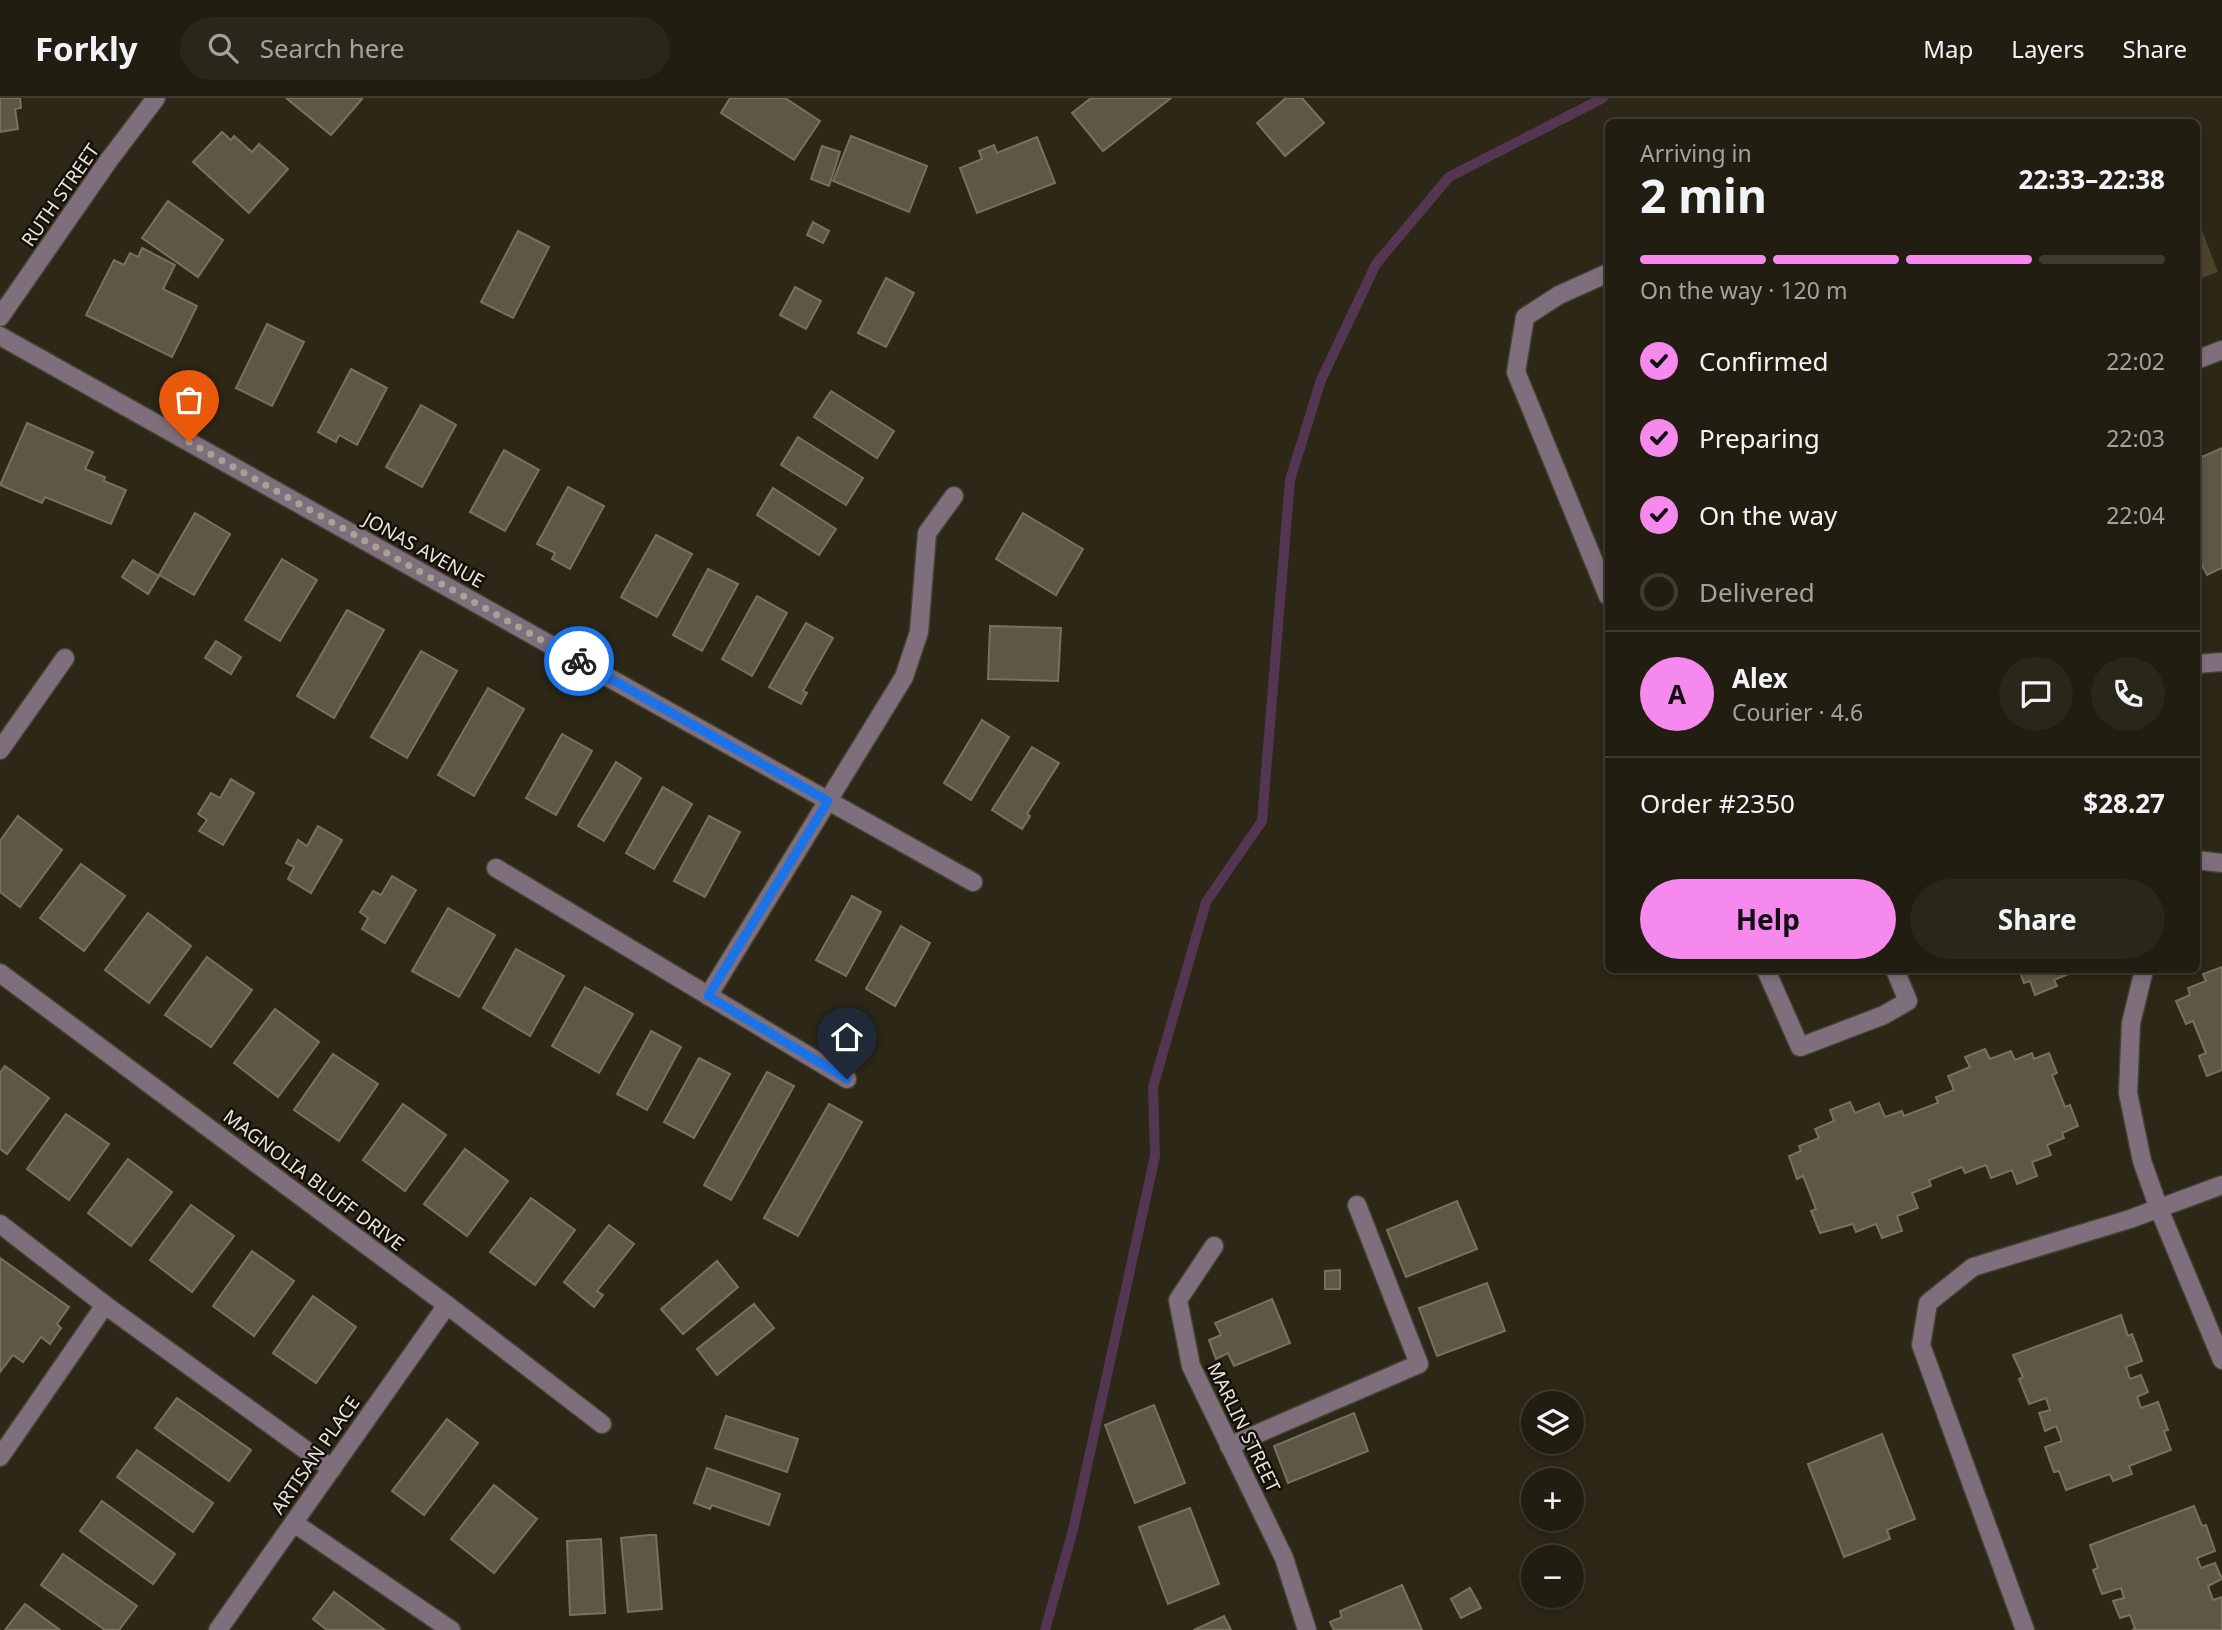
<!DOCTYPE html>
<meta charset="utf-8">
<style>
:root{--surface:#211d11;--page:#29261a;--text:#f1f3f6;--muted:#a2a29f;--line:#3e3b31;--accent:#f689ed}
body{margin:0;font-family:"Noto Sans",sans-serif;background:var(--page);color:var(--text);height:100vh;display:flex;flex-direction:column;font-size:26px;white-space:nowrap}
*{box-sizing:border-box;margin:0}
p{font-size:23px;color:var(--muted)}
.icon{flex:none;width:38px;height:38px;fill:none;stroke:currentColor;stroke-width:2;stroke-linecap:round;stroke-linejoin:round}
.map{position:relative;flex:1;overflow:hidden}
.details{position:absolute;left:1605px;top:21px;width:595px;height:854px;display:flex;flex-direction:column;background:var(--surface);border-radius:10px;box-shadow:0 4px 10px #0003,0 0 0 2px var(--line)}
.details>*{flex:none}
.controls{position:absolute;left:1521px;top:1293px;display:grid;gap:14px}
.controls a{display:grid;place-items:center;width:63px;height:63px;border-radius:50%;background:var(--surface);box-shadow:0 4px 10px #0003,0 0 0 2px var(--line);font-size:35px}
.pin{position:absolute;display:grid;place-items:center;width:60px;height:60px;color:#fff;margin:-72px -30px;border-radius:50% 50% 50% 0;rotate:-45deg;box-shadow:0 0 7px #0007}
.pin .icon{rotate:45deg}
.courier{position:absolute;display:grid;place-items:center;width:70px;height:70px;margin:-35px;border:5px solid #1a73e8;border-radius:50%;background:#fff;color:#222;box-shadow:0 2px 9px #0007}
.overview em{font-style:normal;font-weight:700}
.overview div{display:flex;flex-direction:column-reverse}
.overview{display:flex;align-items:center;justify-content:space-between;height:119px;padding:0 35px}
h1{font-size:46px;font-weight:700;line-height:52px}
.bar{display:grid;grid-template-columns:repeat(4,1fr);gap:10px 7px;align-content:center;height:84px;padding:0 35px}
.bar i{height:9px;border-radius:5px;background:var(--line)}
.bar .on{background:var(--accent)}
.bar p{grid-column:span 4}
.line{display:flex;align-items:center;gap:18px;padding:0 35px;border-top:2px solid var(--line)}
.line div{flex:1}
.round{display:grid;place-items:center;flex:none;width:74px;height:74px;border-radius:37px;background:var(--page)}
ol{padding:0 35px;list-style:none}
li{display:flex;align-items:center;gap:21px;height:77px}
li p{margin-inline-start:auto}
li .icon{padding:7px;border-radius:50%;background:var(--accent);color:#111;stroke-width:4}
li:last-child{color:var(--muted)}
li i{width:38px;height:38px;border:4px solid var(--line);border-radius:50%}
.cta{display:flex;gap:14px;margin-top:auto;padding:14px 35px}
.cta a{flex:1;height:80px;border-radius:42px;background:var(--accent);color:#111;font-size:28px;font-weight:700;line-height:80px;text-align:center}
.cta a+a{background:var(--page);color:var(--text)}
header{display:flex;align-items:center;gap:42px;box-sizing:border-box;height:98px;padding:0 35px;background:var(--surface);border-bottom:2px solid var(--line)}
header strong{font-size:33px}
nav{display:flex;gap:38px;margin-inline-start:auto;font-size:24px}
.search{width:490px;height:63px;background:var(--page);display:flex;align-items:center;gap:18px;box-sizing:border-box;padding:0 24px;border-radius:38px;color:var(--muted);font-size:26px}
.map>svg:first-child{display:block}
.green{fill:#4c442b}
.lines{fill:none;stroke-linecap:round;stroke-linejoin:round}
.stream{stroke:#553652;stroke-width:10}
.building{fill:#5d5746;stroke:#77715f;stroke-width:2}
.minor-casing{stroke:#464232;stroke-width:21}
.minor{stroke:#7f6f7d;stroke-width:18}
.done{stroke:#a7a296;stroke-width:7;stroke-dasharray:0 12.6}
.route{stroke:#1a73e8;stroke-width:9}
.labels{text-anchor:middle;stroke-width:5;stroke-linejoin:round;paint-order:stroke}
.street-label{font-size:19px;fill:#e9e5db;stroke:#121009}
</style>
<header>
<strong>Forkly</strong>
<div class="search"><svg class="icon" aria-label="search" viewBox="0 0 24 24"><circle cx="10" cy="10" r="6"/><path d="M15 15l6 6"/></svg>Search here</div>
<nav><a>Map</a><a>Layers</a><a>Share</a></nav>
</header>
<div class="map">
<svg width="2222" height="1532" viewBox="0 0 2222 1532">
<rect width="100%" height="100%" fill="#2c2717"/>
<path class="green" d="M2196,117L2218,174L2196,182Z"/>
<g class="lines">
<path class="stream" d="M1045,1532L1073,1432L1155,1058L1153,989L1206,804L1262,723L1290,382L1321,282L1376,166L1449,79L1603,0"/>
</g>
<g class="building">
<path d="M0,0H20L21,10L15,11L18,31L0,34Z"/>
<path d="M286,0H360L362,1L331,37Z"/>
<path d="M730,0H785L820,23L794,62L721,15Z"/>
<path d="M1091,0H1171L1103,53L1072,15Z"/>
<path d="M1286,0H1302L1324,25L1285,58L1257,25Z"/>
<path d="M222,34L231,42L234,38L252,54L259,46L288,71L249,115L193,64Z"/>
<path d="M851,38L927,68L909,114L833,83Z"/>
<path d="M1037,39L1055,85L977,115L960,70L982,61L979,53L994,47L997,55Z"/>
<path d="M822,48L840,54L829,88L811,81Z"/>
<path d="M168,103L223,142L198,179L142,140Z"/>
<path d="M813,124L829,133L823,145L807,137Z"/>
<path d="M518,133L549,149L513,220L481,204Z"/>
<path d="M142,150L175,167L163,191L197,208L172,259L86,217L114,162L124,167L130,155L138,159Z"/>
<path d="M886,180L914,195L886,249L858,235Z"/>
<path d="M795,189L821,203L806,231L780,217Z"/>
<path d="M267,226L304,244L272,308L236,290Z"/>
<path d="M351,271L387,290L357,347L339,337L336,344L318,334Z"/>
<path d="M831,293L894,333L877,360L814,319Z"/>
<path d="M421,307L456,327L422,389L386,369Z"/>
<path d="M27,325L93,354L85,371L105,379L104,383L126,392L111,426L45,399L42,405L0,387Z"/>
<path d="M798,339L863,380L846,407L781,367Z"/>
<path d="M2196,346L2202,359L2222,350V470L2207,477L2201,465L2196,467Z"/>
<path d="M504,352L539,372L505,433L470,414Z"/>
<path d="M568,389L604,408L570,471L552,461L555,455L537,446Z"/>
<path d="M773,390L836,431L819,457L757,417Z"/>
<path d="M195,415L230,436L194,497L159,477Z"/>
<path d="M1023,415L1083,451L1056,497L996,461Z"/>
<path d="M656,437L692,456L657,519L621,499Z"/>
<path d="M282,461L317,482L280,543L245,522Z"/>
<path d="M133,462L159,478L148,496L122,479Z"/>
<path d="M708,471L738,486L702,553L673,537Z"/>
<path d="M757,498L787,515L752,578L722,561Z"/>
<path d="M347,512L384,532L334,620L297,598Z"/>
<path d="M806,525L833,540L803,593L807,595L801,606L769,589Z"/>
<path d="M990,528L1061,530L1058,583L988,581Z"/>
<path d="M216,543L241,559L231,576L205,560Z"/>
<path d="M421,553L457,573L407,660L371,639Z"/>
<path d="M488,590L524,611L474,698L438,677Z"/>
<path d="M982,622L1009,639L971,702L944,685Z"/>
<path d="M562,636L592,653L556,717L526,700Z"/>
<path d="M1032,649L1059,665L1027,716L1030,718L1022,731L992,712Z"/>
<path d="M616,664L641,680L604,743L578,728Z"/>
<path d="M231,681L254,695L223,747L199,733L207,722L198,716L211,695L220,700Z"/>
<path d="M663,689L692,706L654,771L626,755Z"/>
<path d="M18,718L62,752L20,809L0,794V743Z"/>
<path d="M709,718L740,734L705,799L674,783Z"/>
<path d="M318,728L342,742L311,795L288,781L294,769L286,765L298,742L307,748Z"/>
<path d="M81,766L125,798L84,853L40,820Z"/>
<path d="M392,778L416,792L385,845L362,831L368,820L360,814L373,793L381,797Z"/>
<path d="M852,798L881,814L846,878L816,862Z"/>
<path d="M448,810L495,837L459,899L412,873Z"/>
<path d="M148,815L191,848L149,905L105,872Z"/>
<path d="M901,828L930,845L895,908L866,891Z"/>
<path d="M516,851L564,878L530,938L483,910Z"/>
<path d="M207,859L252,892L211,949L165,917Z"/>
<path d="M2222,869V972L2207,978L2199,958L2206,955L2193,923L2186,926L2176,903L2190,897L2188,890L2206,883L2203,876Z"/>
<path d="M2019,872H2078L2054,882L2057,888L2035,897L2030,883L2024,885Z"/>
<path d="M585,889L633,916L599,975L552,948Z"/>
<path d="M275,911L319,944L278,999L234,965Z"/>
<path d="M651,933L681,949L647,1012L617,996Z"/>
<path d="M1985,951L1990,961L2011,953L2015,962L2032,955L2034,961L2049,955L2057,975L2052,977L2065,1009L2070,1007L2078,1028L2062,1035L2064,1040L2047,1047L2051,1057L2032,1064L2037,1078L2017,1086L2012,1072L1991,1080L1986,1067L1965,1075L1962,1069L1929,1082L1931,1088L1912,1095L1918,1110L1897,1118L1902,1133L1882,1140L1876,1126L1856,1134L1853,1126L1820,1135L1811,1113L1816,1111L1803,1078L1797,1081L1789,1058L1801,1053L1799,1048L1819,1040L1815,1031L1834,1023L1830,1012L1850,1004L1855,1015L1879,1005L1885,1019L1902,1013L1904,1018L1938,1005L1936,999L1954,992L1948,978L1970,969L1965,959Z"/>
<path d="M333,956L378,986L339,1043L294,1012Z"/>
<path d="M699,960L730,976L694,1040L664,1024Z"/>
<path d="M5,968L49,1000L7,1056L0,1051V975Z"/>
<path d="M767,974L794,988L731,1102L704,1087Z"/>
<path d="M403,1006L446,1037L405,1093L363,1062Z"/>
<path d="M829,1006L862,1024L798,1138L764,1120Z"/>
<path d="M66,1016L109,1046L69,1102L27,1071Z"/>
<path d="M465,1051L508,1083L467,1138L424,1106Z"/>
<path d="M128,1061L172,1094L131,1148L88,1115Z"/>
<path d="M531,1100L575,1132L535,1187L490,1154Z"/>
<path d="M1457,1103L1477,1151L1406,1179L1387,1132Z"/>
<path d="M191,1107L234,1138L192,1194L150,1162Z"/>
<path d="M609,1127L634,1146L597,1193L603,1197L594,1209L564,1184Z"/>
<path d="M252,1153L294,1183L254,1238L213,1208Z"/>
<path d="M0,1160L69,1209L57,1226L61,1230L50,1246L41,1239L23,1264L13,1257L0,1274Z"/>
<path d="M717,1163L738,1189L683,1236L661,1211Z"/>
<path d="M1340,1172V1191H1325V1173Z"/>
<path d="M1487,1185L1505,1233L1437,1258L1419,1210Z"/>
<path d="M313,1198L356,1229L316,1285L273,1255Z"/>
<path d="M1272,1201L1290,1245L1234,1268L1228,1255L1216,1261L1209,1242L1221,1237L1215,1225Z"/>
<path d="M754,1206L774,1230L717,1277L697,1251Z"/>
<path d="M2121,1217L2128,1238L2132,1236L2142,1263L2126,1269L2130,1281L2141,1277L2148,1294L2137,1299L2141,1310L2158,1304L2168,1332L2164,1333L2171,1352L2129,1368L2132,1376L2113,1383L2110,1376L2066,1392L2059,1373L2054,1374L2045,1349L2062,1343L2056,1328L2045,1333L2041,1320L2039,1315L2050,1312L2046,1300L2029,1306L2019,1281L2023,1279L2013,1257Z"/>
<path d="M177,1300L251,1352L229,1383L155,1330Z"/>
<path d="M1154,1307L1185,1385L1135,1405L1105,1327Z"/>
<path d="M1354,1315L1368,1353L1288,1385L1274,1348Z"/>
<path d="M726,1318L798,1341L787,1374L715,1350Z"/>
<path d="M447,1321L478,1345L424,1417L392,1393Z"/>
<path d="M1882,1336L1915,1421L1887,1432L1890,1441L1844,1459L1808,1366Z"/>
<path d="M137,1352L213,1405L193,1434L117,1379Z"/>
<path d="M707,1370L780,1396L769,1427L712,1407L710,1411L694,1405Z"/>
<path d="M494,1387L537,1421L494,1475L451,1441Z"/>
<path d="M102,1403L175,1456L153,1486L80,1433Z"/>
<path d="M2194,1408L2202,1428L2206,1427L2215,1453L2197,1460L2201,1470L2215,1465L2222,1481L2208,1488L2213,1502L2222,1499V1532H2132L2135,1531L2130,1517L2120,1520L2113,1503L2124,1500L2121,1490L2102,1496L2093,1472L2098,1470L2090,1447Z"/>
<path d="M1190,1410L1219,1486L1168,1506L1139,1429Z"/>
<path d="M649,1437H656L662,1511L628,1514L621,1440Z"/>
<path d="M601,1441L605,1515L570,1517L567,1443Z"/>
<path d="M63,1456L137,1508L119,1532H105L41,1487Z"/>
<path d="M1402,1487L1422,1532H1334L1330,1524L1342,1519L1340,1513Z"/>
<path d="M1470,1490L1481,1510L1461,1520L1451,1501Z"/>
<path d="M334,1494L385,1532H327L313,1521Z"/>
<path d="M25,1506L60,1532H5Z"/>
<path d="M1224,1518L1231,1532H1193H1194Z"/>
</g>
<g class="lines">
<g class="minor-casing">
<g id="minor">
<path d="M1608,175L1559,197L1525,219L1516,274L1608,498"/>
<path d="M0,219L109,62L156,0"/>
<path d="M0,238L973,784"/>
<path d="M2196,262L2222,252"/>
<path d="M2196,566L2222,564"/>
<path d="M0,652L65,560"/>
<path d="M2196,762L2222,765"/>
<path d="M496,770L847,981"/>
<path d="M1766,872L1800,949L1884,917L1908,903L1895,872"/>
<path d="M2144,872L2131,925L2128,995L2142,1063L2159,1111L2222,1262"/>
<path d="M0,875L447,1207L602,1326"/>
<path d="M708,898L904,579L919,534L927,435L954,398"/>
<path d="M0,1126L105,1207L332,1371"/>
<path d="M1214,1148L1178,1202L1191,1268L1284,1460L1307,1532"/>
<path d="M1229,1348L1419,1266L1357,1107"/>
<path d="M0,1359L105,1207"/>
<path d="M294,1425L451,1532"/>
<path d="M218,1532L447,1207"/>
<path d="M2025,1532L1921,1247L1928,1205L1973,1169L2130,1121L2222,1087"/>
</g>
</g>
<use href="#minor" class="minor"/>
</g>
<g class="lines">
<path class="done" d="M189,344L579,563"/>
<path class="route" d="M579,563L828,703L708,898L847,981"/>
</g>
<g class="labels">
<g class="street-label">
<text transform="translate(60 97) rotate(-55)" y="7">RUTH STREET</text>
<text transform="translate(424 452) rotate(29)" y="7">JONAS AVENUE</text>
<text transform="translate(314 1082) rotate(37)" y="7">MAGNOLIA BLUFF DRIVE</text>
<text transform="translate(1244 1329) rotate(64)" y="7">MARLIN STREET</text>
<text transform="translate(315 1357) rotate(-55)" y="7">ARTISAN PLACE</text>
</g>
</g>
</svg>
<div class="controls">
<a><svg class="icon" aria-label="layers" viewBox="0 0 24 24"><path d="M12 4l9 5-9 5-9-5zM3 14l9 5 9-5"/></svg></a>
<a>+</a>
<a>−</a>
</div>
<div class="pin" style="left:189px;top:344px;background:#ea580c"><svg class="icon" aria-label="bag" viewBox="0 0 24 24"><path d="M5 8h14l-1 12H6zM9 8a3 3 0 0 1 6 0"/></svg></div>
<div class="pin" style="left:847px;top:981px;background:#1f2937"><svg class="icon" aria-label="home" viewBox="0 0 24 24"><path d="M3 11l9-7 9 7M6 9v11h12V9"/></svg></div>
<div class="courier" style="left:579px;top:563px"><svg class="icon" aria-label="bike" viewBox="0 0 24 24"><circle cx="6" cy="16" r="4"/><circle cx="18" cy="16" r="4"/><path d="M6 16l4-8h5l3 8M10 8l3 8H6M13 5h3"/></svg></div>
<section class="details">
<div class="overview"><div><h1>2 min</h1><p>Arriving in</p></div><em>22:33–22:38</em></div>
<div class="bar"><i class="on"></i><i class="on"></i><i class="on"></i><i></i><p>On the way · 120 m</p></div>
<ol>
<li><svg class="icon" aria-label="check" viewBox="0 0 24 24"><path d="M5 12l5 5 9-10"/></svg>Confirmed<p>22:02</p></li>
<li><svg class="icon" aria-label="check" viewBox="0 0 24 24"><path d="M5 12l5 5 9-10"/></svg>Preparing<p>22:03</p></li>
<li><svg class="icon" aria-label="check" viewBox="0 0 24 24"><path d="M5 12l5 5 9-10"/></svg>On the way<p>22:04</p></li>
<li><i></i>Delivered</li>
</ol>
<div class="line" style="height:126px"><b class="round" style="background:var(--accent);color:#111">A</b><div><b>Alex</b><p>Courier · 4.6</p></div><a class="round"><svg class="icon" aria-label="chat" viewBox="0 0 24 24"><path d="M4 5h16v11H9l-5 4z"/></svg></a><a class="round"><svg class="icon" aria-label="phone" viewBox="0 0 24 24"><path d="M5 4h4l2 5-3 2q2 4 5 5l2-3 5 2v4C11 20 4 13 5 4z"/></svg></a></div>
<div class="line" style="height:91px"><div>Order #2350</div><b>$28.27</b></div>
<div class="cta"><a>Help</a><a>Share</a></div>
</section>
</div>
